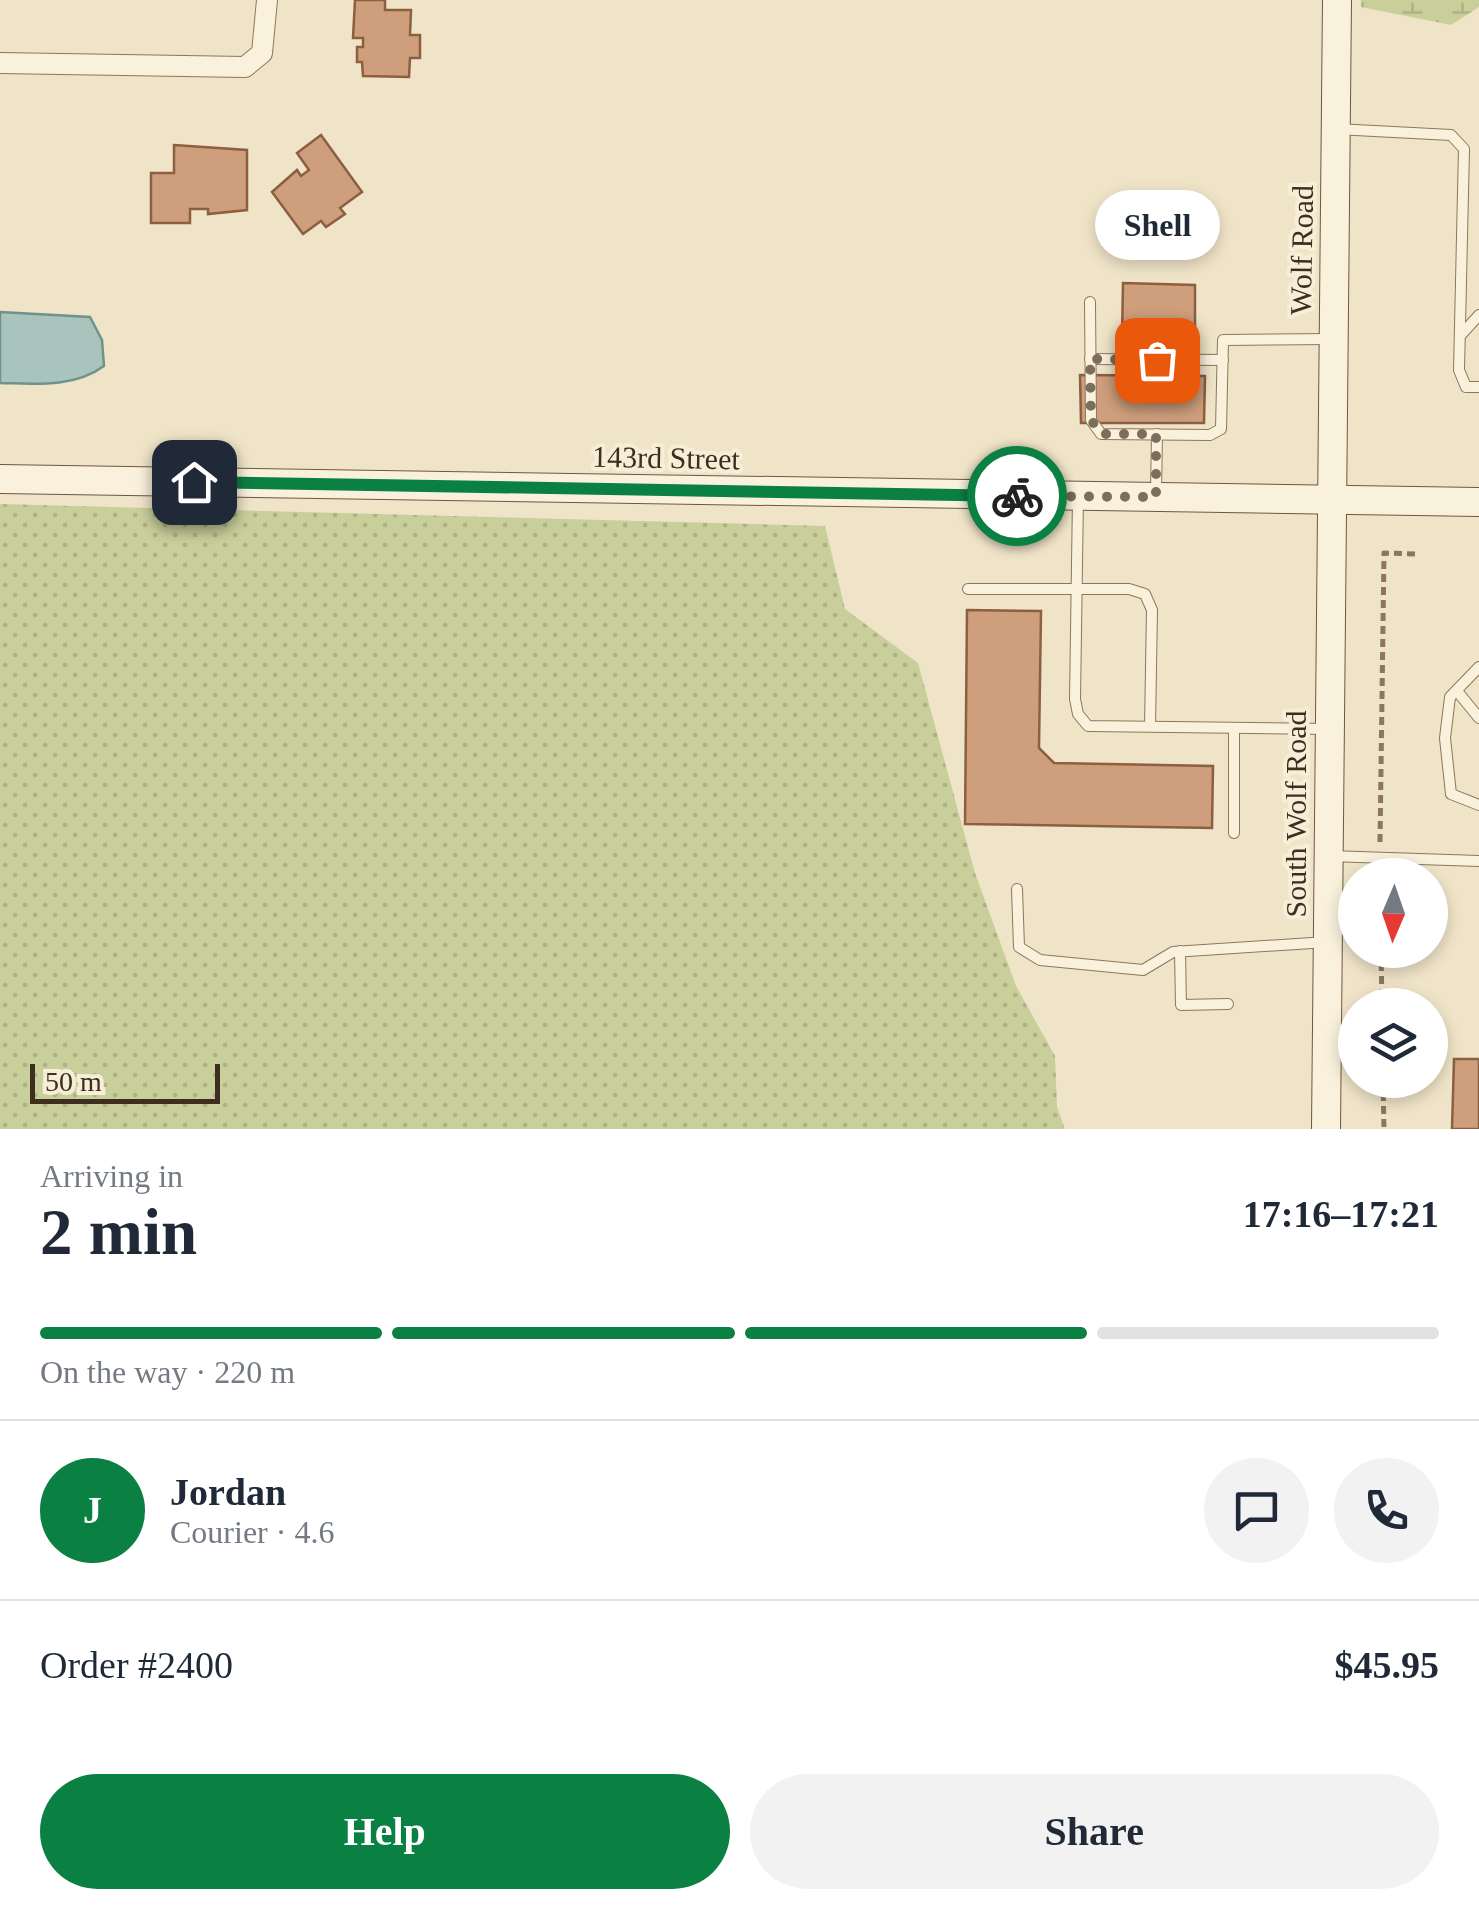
<!DOCTYPE html>
<meta charset="utf-8">
<style>
:root{--surface:#fff;--page:#f2f2f3;--text:#1f2937;--muted:#747a83;--line:#e0e1e3;--accent:#0b8043}
body{margin:0;font-family:Georgia,serif;background:var(--page);color:var(--text);height:100vh;display:flex;flex-direction:column;font-size:38px;white-space:nowrap}
*{box-sizing:border-box;margin:0}
p{font-size:32px;color:var(--muted)}
.icon{flex:none;width:55px;height:55px;fill:none;stroke:currentColor;stroke-width:2;stroke-linecap:round;stroke-linejoin:round}
.map{position:relative;height:1129px;overflow:hidden}
.drawer{display:flex;flex-direction:column;background:var(--surface);flex:1}
.drawer>*{flex:none}
.needle{width:65px;rotate:182deg}
.tools{position:absolute;left:1338px;top:858px;display:grid;gap:20px}
.tools a{display:grid;place-items:center;width:110px;height:110px;border-radius:50%;background:var(--surface);box-shadow:0 5px 15px #0003;font-size:50px}
.scale{position:absolute;left:30px;bottom:25px;width:190px;box-sizing:border-box;padding-left:10px;border:5px solid #3d2e20;border-top:0;font-size:28px;line-height:35px;white-space:nowrap;color:#3d2e20;-webkit-text-stroke:8px #f7eed8;paint-order:stroke}
.pin{position:absolute;display:grid;place-items:center;width:85px;height:85px;color:#fff;margin:-42px;border-radius:20px;box-shadow:0 5px 15px #0006}
.courier{position:absolute;display:grid;place-items:center;width:100px;height:100px;margin:-50px;border:8px solid #0b8043;border-radius:50%;background:#fff;color:#222;box-shadow:0 2px 12px #0007}
.bubble{position:absolute;height:70px;border-radius:35px;background:var(--surface);box-shadow:0 5px 15px #0003;font-size:32px;font-weight:600;line-height:70px;text-align:center}
.overview em{font-style:normal;font-weight:600}
.overview div{display:flex;flex-direction:column-reverse}
.overview{display:flex;align-items:center;justify-content:space-between;height:170px;padding:0 40px}
h1{font-size:65px;font-weight:600;line-height:75px}
.bar{display:grid;grid-template-columns:repeat(4,1fr);gap:15px 10px;align-content:center;height:120px;padding:0 40px}
.bar i{height:12px;border-radius:8px;background:var(--line)}
.bar .on{background:var(--accent)}
.bar p{grid-column:span 4}
.line{display:flex;align-items:center;gap:25px;padding:0 40px;border-top:2px solid var(--line)}
.line div{flex:1}
.round{display:grid;place-items:center;flex:none;width:105px;height:105px;border-radius:52px;background:var(--page)}
.primary-button{display:flex;gap:20px;margin-top:auto;padding:20px 40px}
.primary-button a{flex:1;height:115px;border-radius:60px;background:var(--accent);color:#fff;font-size:40px;font-weight:600;line-height:115px;text-align:center}
.primary-button a+a{background:var(--page);color:var(--text)}
.map>svg:first-child{display:block}
.grass{fill:url(#grass-dots)}
.wetland{fill:url(#wetland-marsh)}
.water{fill:#a9c4bc;stroke:#6f938a;stroke-width:2.5}
.building{fill:#cf9f7d;stroke:#8d5f41;stroke-width:2.5}
.lines{fill:none;stroke-linecap:round;stroke-linejoin:round}
.lane-casing{stroke:#8d765c;stroke-width:12}
.street-casing{stroke:#8d765c;stroke-width:22}
.secondary-casing{stroke:#6f573f;stroke-width:30}
.path{stroke:#8d765c;stroke-width:5;stroke-dasharray:8 5;stroke-linecap:butt}
.lane{stroke:#faf1dc;stroke-width:10}
.street{stroke:#faf1dc;stroke-width:20}
.secondary{stroke:#faf1dc;stroke-width:28}
.done{stroke:#7c6e5b;stroke-width:10;stroke-dasharray:0 18}
.route{stroke:#0b8043;stroke-width:12}
.labels{text-anchor:middle;stroke-width:8;stroke-linejoin:round;paint-order:stroke}
.street-label{font-size:30px;fill:#3d2e20;stroke:#f7eed8}
</style>
<div class="map">
<svg width="1479" height="1129" viewBox="0 0 1479 1129">
<defs>
<pattern id="grass-dots" width="8" height="8" patternUnits="userSpaceOnUse" patternTransform="scale(2.5)"><rect width="8" height="8" fill="#c9cf9b"/><path d="M2 2h.1M6 6h.1" fill="none" stroke="#aeb285" stroke-width="1.8" stroke-linecap="round"/></pattern>
<pattern id="wetland-marsh" width="20" height="14" patternUnits="userSpaceOnUse" patternTransform="scale(2.5)"><rect width="20" height="14" fill="#c9cf9b"/><path d="M1 5h8M5 5V1M11 12h8M15 12V8" fill="none" stroke="#aeb285"/></pattern>
</defs>
<rect width="100%" height="100%" fill="#f0e4c8"/>
<path class="grass" d="M0,504L825,526L845,609L918,663L975,873L1016,986L1055,1056L1057,1107L1065,1129H0Z"/>
<path class="wetland" d="M1361,0H1479V7L1451,25L1361,7Z"/>
<path class="water" d="M0,312L90,317L102,340L104,366C74,388 35,384 0,383Z"/>
<g class="building">
<path d="M355,0H385V10H411L410,35H420V58H410L409,77L363,76L362,62H357V47H363V38H353Z"/>
<path d="M321,135L362,192L340,208L345,214L326,227L321,221L303,234L272,192L297,170L301,176L309,170L297,153Z"/>
<path d="M174,145L247,150V210L208,214V209H190V223H151V173H174Z"/>
<path d="M1123,283L1195,285V337H1122Z"/>
<path d="M1080,375L1205,376L1204,423H1081Z"/>
<path d="M967,610L1041,611L1039,748L1054,763L1213,766L1212,828L965,824Z"/>
<path d="M1454,1059H1479V1129H1452Z"/>
</g>
<g class="lines">
<g class="lane-casing">
<g id="lane">
<path d="M1336,129L1451,135L1464,149L1459,370L1466,387H1479"/>
<path d="M1090,302L1091,420L1101,434L1210,435L1221,429L1223,340L1332,339"/>
<path d="M1460,336L1479,315"/>
<path d="M1090,359L1223,360"/>
<path d="M1156,493L1157,434"/>
<path d="M1078,497L1075,699L1078,714L1088,726L1329,729"/>
<path d="M968,589H1129L1145,594L1152,610L1150,726"/>
<path d="M1479,667L1450,697L1445,738L1451,794L1479,805"/>
<path d="M1457,691L1479,718"/>
<path d="M1234,833V728"/>
<path d="M1329,856L1479,861"/>
<path d="M1017,889L1019,947L1040,960L1143,970L1173,952L1327,942"/>
<path d="M1180,951L1181,1005L1228,1004"/>
</g>
</g>
<g class="street-casing">
<path id="street" d="M0,63L245,67L262,53L267,0"/>
</g>
<g class="secondary-casing">
<g id="secondary">
<path d="M0,479L1479,502"/>
<path d="M1326,1129L1337,0"/>
</g>
</g>
<g class="path">
<path d="M1380,842L1384,553L1417,554"/>
<path d="M1381,950L1382,1005"/>
<path d="M1383,1080L1384,1129"/>
</g>
<use href="#lane" class="lane"/>
<use href="#street" class="street"/>
<use href="#secondary" class="secondary"/>
</g>
<g class="lines">
<path class="done" d="M1017,496L1156,497V434H1102L1091,420L1090,359L1157,360"/>
<path class="route" d="M194,482L1017,496"/>
</g>
<g class="labels">
<g class="street-label">
<text transform="translate(1302 250) rotate(-89)" y="10">Wolf Road</text>
<text transform="translate(666 458) rotate(1)" y="10">143rd Street</text>
<text transform="translate(1296 814) rotate(-90)" y="10">South Wolf Road</text>
</g>
</g>
</svg>
<div class="tools">
<a><svg class="needle" viewBox="-14 -14 28 28"><path d="M0-13l5 13h-10z" fill="#e53935"/><path d="M0 13l5-13h-10z" fill="#747a83"/></svg></a>
<a><svg class="icon" aria-label="layers" viewBox="0 0 24 24"><path d="M12 4l9 5-9 5-9-5zM3 14l9 5 9-5"/></svg></a>
</div>
<div class="scale">50 m</div>
<div class="pin" style="left:1157px;top:360px;background:#ea580c"><svg class="icon" aria-label="bag" viewBox="0 0 24 24"><path d="M5 8h14l-1 12H6zM9 8a3 3 0 0 1 6 0"/></svg></div>
<div class="pin" style="left:194px;top:482px;background:#1f2937"><svg class="icon" aria-label="home" viewBox="0 0 24 24"><path d="M3 11l9-7 9 7M6 9v11h12V9"/></svg></div>
<div class="courier" style="left:1017px;top:496px"><svg class="icon" aria-label="bike" viewBox="0 0 24 24"><circle cx="6" cy="16" r="4"/><circle cx="18" cy="16" r="4"/><path d="M6 16l4-8h5l3 8M10 8l3 8H6M13 5h3"/></svg></div>
<div class="bubble" style="left:1095px;top:190px;width:125px">Shell</div>
</div>
<section class="drawer">
<div class="overview"><div><h1>2 min</h1><p>Arriving in</p></div><em>17:16–17:21</em></div>
<div class="bar"><i class="on"></i><i class="on"></i><i class="on"></i><i></i><p>On the way · 220 m</p></div>
<div class="line" style="height:180px"><b class="round" style="background:var(--accent);color:#fff">J</b><div><b>Jordan</b><p>Courier · 4.6</p></div><a class="round"><svg class="icon" aria-label="chat" viewBox="0 0 24 24"><path d="M4 5h16v11H9l-5 4z"/></svg></a><a class="round"><svg class="icon" aria-label="phone" viewBox="0 0 24 24"><path d="M5 4h4l2 5-3 2q2 4 5 5l2-3 5 2v4C11 20 4 13 5 4z"/></svg></a></div>
<div class="line" style="height:130px"><div>Order #2400</div><b>$45.95</b></div>
<div class="primary-button"><a>Help</a><a>Share</a></div>
</section>
